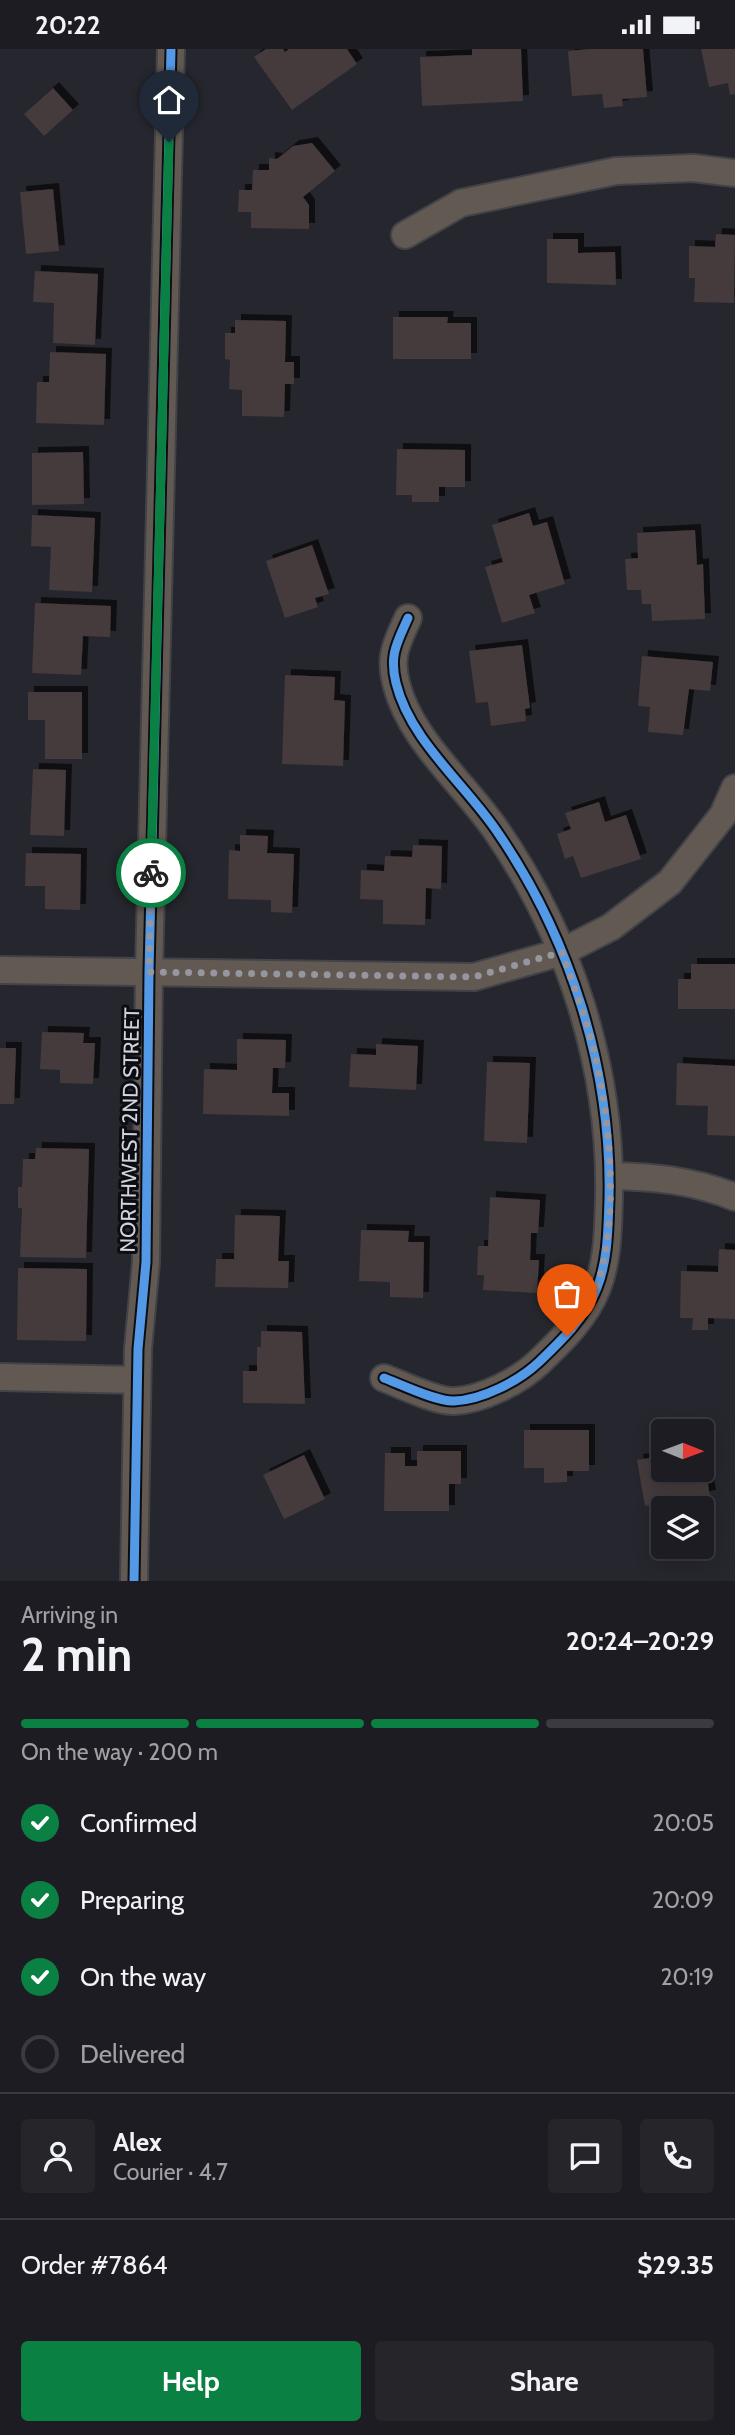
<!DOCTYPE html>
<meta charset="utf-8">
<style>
:root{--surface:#1c1c22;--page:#25252a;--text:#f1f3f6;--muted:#a0a1a5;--line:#3a3a40;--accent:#0b8043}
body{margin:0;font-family:Cabin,sans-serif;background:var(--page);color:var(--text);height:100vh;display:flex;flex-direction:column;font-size:26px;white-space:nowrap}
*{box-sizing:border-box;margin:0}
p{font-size:23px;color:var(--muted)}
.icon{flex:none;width:38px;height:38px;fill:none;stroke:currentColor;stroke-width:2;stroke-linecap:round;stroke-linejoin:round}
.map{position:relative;height:1532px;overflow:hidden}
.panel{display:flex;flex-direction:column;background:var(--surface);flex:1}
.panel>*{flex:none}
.needle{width:46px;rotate:91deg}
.controls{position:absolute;left:651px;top:1370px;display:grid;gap:14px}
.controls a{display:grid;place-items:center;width:63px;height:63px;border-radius:7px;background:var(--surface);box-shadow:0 4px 18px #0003,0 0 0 2px var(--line);font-size:35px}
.pin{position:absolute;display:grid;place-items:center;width:60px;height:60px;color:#fff;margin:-72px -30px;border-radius:50% 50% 50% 0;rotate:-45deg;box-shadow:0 0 7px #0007}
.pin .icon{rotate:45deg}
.courier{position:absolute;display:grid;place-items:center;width:70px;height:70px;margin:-35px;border:5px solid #0b8043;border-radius:50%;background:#fff;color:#222;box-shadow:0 2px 9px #0007}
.headline em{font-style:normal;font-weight:800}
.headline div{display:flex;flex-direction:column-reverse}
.headline{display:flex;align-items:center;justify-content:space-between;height:119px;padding:0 21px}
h1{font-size:46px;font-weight:800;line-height:52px}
.bar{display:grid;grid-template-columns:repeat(4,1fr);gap:10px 7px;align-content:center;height:84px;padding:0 21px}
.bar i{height:9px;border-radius:5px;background:var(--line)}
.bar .selected{background:var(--accent)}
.bar p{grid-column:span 4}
.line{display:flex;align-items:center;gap:18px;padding:0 21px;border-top:2px solid var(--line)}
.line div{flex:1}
.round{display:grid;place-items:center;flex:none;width:74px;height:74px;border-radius:7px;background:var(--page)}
ol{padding:0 21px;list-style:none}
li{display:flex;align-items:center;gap:21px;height:77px}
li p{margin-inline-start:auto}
li .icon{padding:7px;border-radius:50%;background:var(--accent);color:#fff;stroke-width:4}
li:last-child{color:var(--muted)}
li i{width:38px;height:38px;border:4px solid var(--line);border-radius:50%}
.cta{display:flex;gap:14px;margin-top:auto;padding:14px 21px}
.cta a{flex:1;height:80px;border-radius:7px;background:var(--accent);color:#fff;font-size:28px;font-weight:800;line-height:80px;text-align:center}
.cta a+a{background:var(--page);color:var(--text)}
.status{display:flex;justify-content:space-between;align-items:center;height:49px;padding:0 35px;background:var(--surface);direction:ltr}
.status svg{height:19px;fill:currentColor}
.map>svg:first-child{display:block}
.building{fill:#443a3c;filter:url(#shadow)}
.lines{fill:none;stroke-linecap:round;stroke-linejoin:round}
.minor-casing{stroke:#424349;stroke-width:30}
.minor{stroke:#625952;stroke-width:26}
.cycleway-casing{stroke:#0c0d13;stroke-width:13}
.cycleway{stroke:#5399e6;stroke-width:9}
.done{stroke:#9696a0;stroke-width:7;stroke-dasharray:0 12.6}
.route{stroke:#0b8043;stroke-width:9}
.labels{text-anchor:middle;stroke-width:6;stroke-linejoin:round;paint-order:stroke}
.street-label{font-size:21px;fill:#d2d3dd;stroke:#0c0d13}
</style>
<div class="status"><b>20:22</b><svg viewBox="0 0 49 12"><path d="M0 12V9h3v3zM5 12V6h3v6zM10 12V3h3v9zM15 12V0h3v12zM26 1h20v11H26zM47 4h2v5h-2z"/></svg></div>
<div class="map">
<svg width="735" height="1532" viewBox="0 0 735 1532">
<defs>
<filter id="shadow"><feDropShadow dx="6" dy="-6" stdDeviation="0" flood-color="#0009"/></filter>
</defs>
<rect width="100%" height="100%" fill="#26262e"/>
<g class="building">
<path d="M266,0H283L285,3L289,0H347L357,15L292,61L254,8Z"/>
<path d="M472,0H521L523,52L422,57L420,8L472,6Z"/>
<path d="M589,0H643L647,48L622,50L623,57L604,59L602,45L572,47L568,2Z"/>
<path d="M701,0H735V45L730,46L728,34L709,38Z"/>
<path d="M53,39L73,61L44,87L24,65Z"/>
<path d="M312,94L335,122L303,148L309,156V180L251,179V163H238L239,141H252L253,121H269V109L277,110L293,97Z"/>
<path d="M53,140L59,202L26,205L20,143Z"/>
<path d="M716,185L735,186L734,254L694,253L695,229H689V197L715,198Z"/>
<path d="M547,190H578V204L615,203L616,236L547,234Z"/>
<path d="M35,222L98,225L95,296L53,294L54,254L33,253Z"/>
<path d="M393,268H448L447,274H471V310H393Z"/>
<path d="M235,271L286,272L285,313H294V335H285L284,368L242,367V341L229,340L230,311L225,310V284H235Z"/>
<path d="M50,303L106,305L104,376L36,374L37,333H49Z"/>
<path d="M397,400L465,401V438H439V453H412V446H396Z"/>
<path d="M83,403L84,455L32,456V404Z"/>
<path d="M529,464L533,477L547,473L565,535L529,546L535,564L502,574L485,518L503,513L492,476Z"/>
<path d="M32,466L95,469L92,543L49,541L51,498L31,497Z"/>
<path d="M695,481L697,516L703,515L705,570L652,572L651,555H642L641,541H627L625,510L638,509L637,484Z"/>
<path d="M312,496L329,545L315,549L318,558L285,569L266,512Z"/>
<path d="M35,554L111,557L110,588L83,587L81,626L32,624Z"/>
<path d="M522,596L530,659L525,660L526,672L491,677L488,653L476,654L469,602Z"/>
<path d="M642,607L713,613L710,642L689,640L683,686L648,683L650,658L638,657Z"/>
<path d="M285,626L335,628L334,651L345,652L343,717L282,715Z"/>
<path d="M28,643H82V710H45V671H28Z"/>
<path d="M33,720L66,721L64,787L30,786Z"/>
<path d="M599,753L605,773L626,766L641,810L581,829L573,807L565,810L557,785L571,780L565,764Z"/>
<path d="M240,786L268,787L267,804L294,805L292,864L271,863V851L228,850L229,801L240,802Z"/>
<path d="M413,796L442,797L441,840L426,839L425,876L383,875V851L360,850L361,821L384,822L385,807L412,808Z"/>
<path d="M26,804L81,805L80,861L45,860V837H25Z"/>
<path d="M691,915H735V960H678V930H691Z"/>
<path d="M42,983L84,984L83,994H95L93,1035L60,1034V1021L40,1020Z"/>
<path d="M237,990L286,991L285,1019H273L272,1044H289V1067L203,1065L204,1020L237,1021Z"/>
<path d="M376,995L418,997L416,1041L349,1038L351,1005L376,1006Z"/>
<path d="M0,999H16L14,1055H0Z"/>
<path d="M487,1013L530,1014L527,1094L484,1092Z"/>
<path d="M677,1014L735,1017V1087L707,1086L708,1057L676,1056Z"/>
<path d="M36,1099L89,1100L86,1209L20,1208L22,1159H18V1138H22L23,1110H35Z"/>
<path d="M490,1148L540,1151L538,1184H531L530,1211H539L537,1244L483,1241L484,1226H477L478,1197H488Z"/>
<path d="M235,1166L280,1167L278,1212H289L288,1239L215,1238L216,1210H234Z"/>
<path d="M361,1181L409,1182L408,1193H424L423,1249L390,1248V1233L359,1232Z"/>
<path d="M719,1200L735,1201V1270L708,1269V1281H692L693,1269H680L681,1222L718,1223Z"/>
<path d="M18,1219L87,1220L86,1292L17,1291Z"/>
<path d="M261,1282L302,1283L305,1355L243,1354V1322H257V1298H261Z"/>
<path d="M524,1381H589V1422H567V1433L544,1434V1419H524Z"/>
<path d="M417,1402H461V1435H449V1462H384L385,1404H405V1417H417Z"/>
<path d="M304,1406L325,1450L284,1470L263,1426Z"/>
<path d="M703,1406L710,1447L645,1457L637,1411L663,1407V1421H702Z"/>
</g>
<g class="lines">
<g class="minor-casing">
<g id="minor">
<path d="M405,186L461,154L616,122L693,119L735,124"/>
<path d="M0,921L474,928L562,903L611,878L670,833L723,766L735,739"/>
<path d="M609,1127C656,1128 691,1131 735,1148"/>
<path d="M0,1328L137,1331"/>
<path d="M384,1329C400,1335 437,1353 454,1352C482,1351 519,1332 539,1313C561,1292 586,1268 597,1239C608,1211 608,1180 609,1150C612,1020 570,888 496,781C463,733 410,691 396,634C389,606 397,594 408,569"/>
<path d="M134,1532L138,1300L146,1213L149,923L171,0"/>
</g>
</g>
<use href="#minor" class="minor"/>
<g class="cycleway-casing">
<g id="cycleway">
<path d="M384,1329C400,1335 437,1353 454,1352C482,1351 519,1332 539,1313C561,1292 586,1268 597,1239C608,1211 608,1180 609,1150C612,1020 570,888 496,781C463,733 410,691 396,634C389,606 397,594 408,569"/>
<path d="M134,1532L138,1300L146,1213L149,923L171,0"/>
</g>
</g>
<use href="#cycleway" class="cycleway"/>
</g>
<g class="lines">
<path class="done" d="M151,824L149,923L474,928L562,903C572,933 584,963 592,994C610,1064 620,1168 597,1237C592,1253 577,1274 567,1287"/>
<path class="route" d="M151,824L169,93"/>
</g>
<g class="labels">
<g class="street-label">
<text transform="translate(130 1081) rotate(-89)" y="7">NORTHWEST 2ND STREET</text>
</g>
</g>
</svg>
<div class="controls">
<a><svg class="needle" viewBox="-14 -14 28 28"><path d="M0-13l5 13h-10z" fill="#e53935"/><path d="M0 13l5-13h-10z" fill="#a0a1a5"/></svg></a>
<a><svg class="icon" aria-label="layers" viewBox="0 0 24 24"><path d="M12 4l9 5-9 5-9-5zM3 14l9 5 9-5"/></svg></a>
</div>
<div class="pin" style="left:567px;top:1287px;background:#ea580c"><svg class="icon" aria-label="bag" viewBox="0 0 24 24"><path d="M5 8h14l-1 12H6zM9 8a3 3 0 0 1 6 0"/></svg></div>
<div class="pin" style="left:169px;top:93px;background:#1f2937"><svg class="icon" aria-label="home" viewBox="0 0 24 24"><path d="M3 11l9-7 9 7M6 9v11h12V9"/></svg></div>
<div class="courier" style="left:151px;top:824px"><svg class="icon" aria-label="bike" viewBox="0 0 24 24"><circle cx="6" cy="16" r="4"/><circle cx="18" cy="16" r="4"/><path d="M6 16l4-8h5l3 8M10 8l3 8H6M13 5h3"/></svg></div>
</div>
<section class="panel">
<div class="headline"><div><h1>2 min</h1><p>Arriving in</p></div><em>20:24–20:29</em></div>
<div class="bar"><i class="selected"></i><i class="selected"></i><i class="selected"></i><i></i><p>On the way · 200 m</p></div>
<ol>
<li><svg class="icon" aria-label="check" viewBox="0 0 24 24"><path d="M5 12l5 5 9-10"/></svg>Confirmed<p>20:05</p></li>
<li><svg class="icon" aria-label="check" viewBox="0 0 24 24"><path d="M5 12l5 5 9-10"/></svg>Preparing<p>20:09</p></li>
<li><svg class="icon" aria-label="check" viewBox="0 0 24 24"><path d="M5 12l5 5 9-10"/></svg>On the way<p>20:19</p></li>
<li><i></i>Delivered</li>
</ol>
<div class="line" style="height:126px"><a class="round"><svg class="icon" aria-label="person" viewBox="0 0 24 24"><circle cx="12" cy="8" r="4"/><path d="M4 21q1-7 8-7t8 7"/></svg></a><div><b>Alex</b><p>Courier · 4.7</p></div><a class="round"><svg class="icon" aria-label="chat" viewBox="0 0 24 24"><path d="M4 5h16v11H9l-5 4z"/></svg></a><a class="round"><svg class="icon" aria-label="phone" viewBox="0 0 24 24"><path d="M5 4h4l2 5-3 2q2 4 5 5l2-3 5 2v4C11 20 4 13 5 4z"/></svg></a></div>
<div class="line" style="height:91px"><div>Order #7864</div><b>$29.35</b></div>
<div class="cta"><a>Help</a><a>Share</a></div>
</section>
